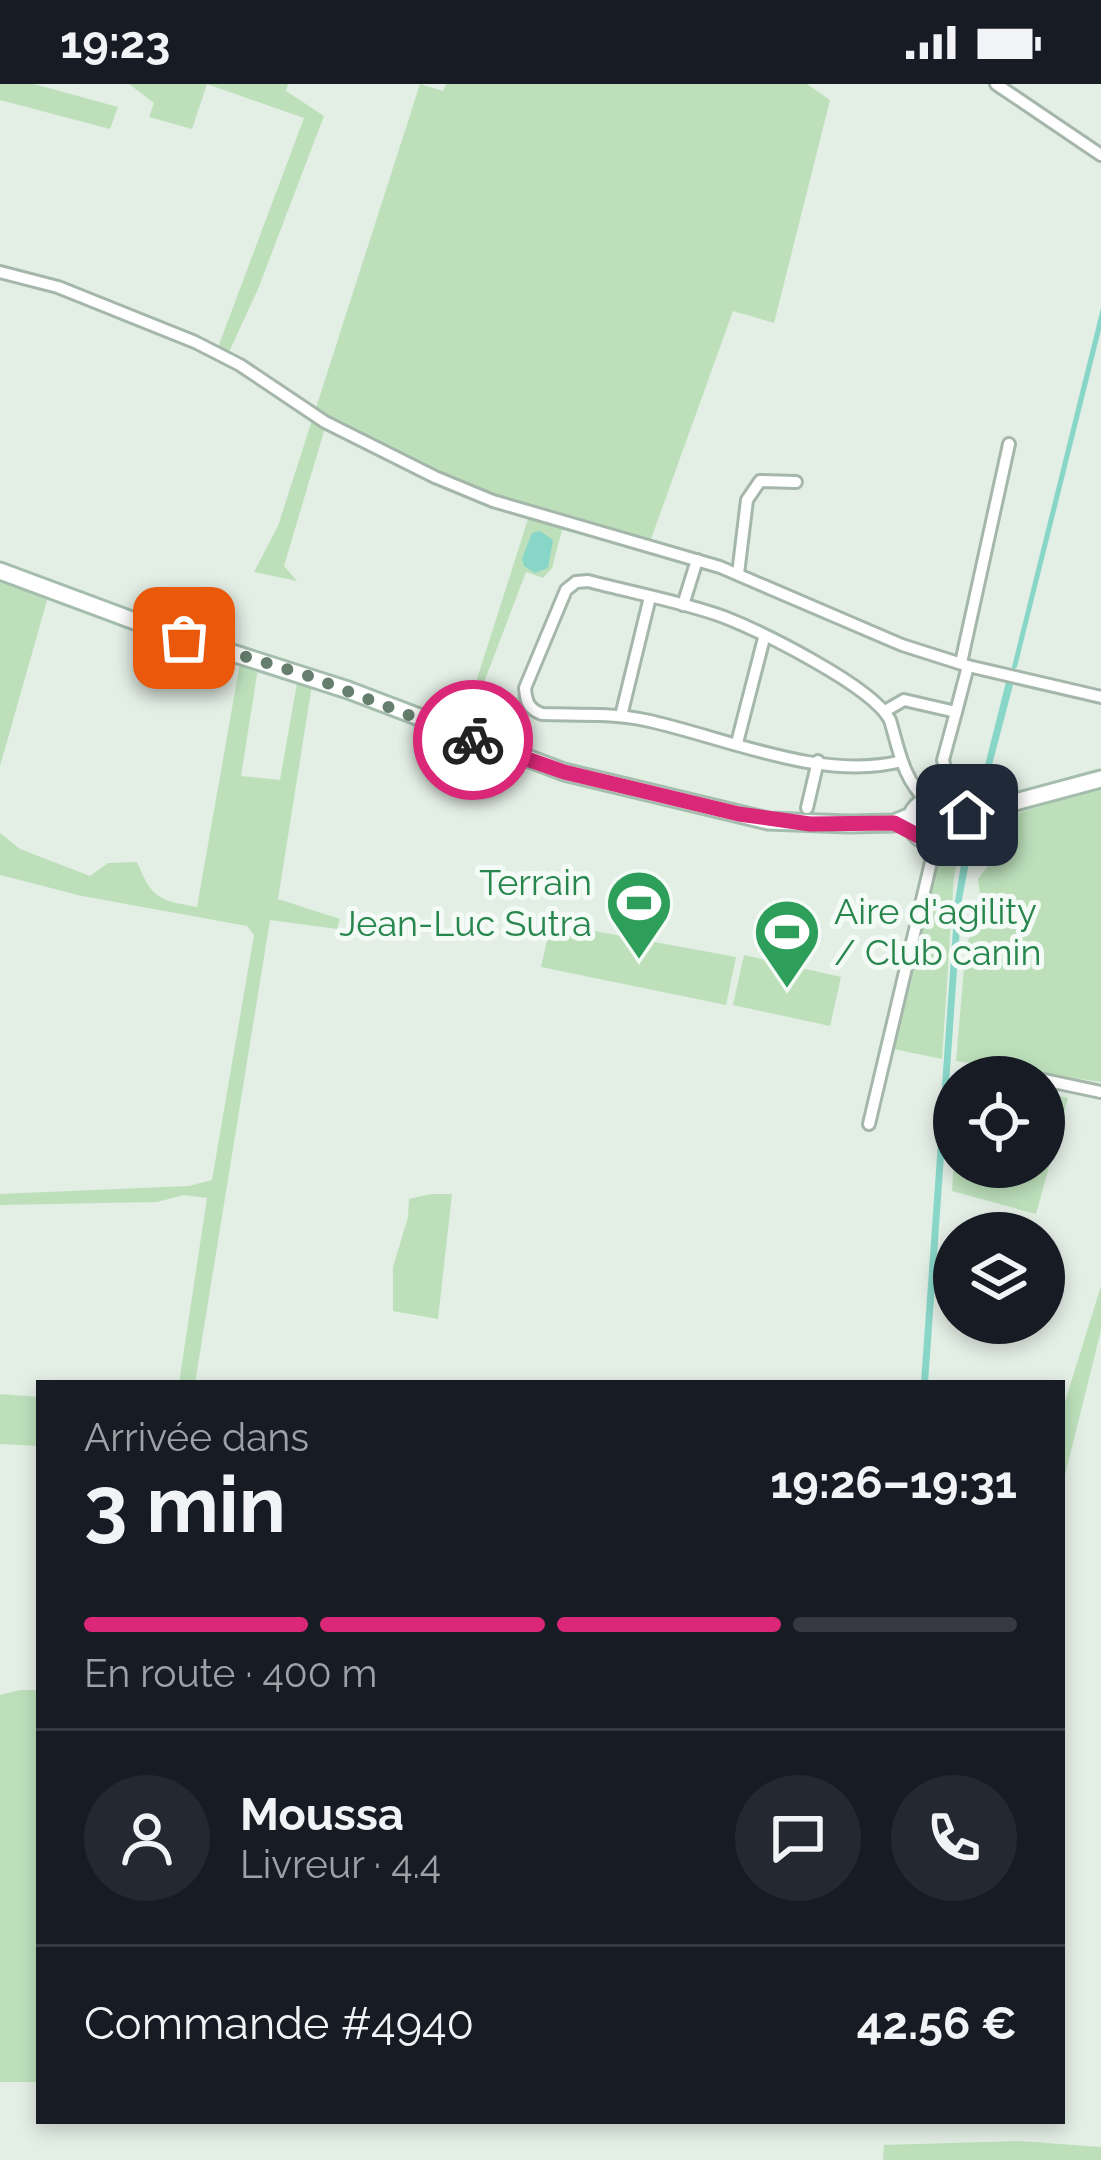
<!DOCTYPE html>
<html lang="fr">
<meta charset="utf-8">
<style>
:root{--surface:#171b24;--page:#242831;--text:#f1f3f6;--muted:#9ea1a6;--line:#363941;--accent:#db2777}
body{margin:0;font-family:Raleway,sans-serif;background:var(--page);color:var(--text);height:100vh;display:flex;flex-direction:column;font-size:45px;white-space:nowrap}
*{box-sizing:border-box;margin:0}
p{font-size:39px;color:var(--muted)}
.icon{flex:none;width:66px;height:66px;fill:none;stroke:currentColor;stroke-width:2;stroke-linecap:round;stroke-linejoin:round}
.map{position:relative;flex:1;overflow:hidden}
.panel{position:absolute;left:36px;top:1296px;width:1029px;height:744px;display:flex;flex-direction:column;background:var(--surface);border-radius:0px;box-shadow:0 6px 18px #0003}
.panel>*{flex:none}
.controls{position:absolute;left:933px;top:972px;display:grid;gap:24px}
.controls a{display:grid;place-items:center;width:132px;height:132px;border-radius:50%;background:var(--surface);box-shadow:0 6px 18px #0003;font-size:60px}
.pin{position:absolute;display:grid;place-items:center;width:102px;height:102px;color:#fff;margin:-51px;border-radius:24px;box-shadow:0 6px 18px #0006}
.courier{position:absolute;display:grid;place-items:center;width:120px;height:120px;margin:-60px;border:9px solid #db2777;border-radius:50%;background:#fff;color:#222;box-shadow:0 3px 15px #0007}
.head em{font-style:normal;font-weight:700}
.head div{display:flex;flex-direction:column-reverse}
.head{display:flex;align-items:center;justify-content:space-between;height:204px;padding:0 48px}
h1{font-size:78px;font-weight:700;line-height:90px}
.bar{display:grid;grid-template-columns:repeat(4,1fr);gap:18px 12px;align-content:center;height:144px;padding:0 48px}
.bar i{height:15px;border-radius:9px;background:var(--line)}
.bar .selected{background:var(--accent)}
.bar p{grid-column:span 4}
.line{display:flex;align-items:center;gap:30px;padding:0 48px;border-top:3px solid var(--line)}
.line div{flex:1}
.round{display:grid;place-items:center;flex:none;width:126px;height:126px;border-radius:63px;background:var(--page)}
.status{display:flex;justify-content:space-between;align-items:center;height:84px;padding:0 60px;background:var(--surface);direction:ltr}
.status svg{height:33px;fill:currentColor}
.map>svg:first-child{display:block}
.green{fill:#bde0bb}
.water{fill:#88d6c8}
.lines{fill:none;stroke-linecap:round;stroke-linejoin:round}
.minor-casing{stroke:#a5b7aa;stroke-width:16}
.secondary-casing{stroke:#a4bdac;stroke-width:21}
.minor{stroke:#fff;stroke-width:10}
.secondary{stroke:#fff;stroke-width:15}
.done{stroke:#657e6e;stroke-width:12;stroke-dasharray:0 21.6}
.route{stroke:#db2777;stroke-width:15}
.labels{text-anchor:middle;stroke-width:10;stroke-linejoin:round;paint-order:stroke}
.leisure-label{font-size:36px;fill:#27864d;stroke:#f4faf5;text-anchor:end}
</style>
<div class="status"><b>19:23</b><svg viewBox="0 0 49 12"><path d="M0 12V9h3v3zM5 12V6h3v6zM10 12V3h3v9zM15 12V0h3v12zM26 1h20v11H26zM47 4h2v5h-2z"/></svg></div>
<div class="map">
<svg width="1101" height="2076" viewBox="0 0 1101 2076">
<rect width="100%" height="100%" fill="#e3eee5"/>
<g class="green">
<path d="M0,0H34L118,23L110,45L0,16Z"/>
<path d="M129,0H288L286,7L324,32L258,205L224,279L214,274L304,34L207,0L192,45L149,33L154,19Z"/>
<path d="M420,0L443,7L446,0H807L830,16L774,239L733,227L647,466L562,446L552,484L543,494L526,488L483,601L511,613H519L522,622L503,677L312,601L278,815L340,835L337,845L270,836L195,1299H179L207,1114L184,1111L157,1118L0,1121V1110L189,1102L212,1096L254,851L247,842L82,812L0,791V749L20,765L90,792L108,779L137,778C152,815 159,816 197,823L240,579L258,584L241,692L280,696L300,582L461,645L528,435L467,414L325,344L284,482L297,497L254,488L278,442Z"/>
<path d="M0,496L48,513L0,682Z"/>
<path d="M1101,703V998L956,977L966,861L982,824L978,795L1011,752L1009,747L989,748L988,739Z"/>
<path d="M959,750H965L954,791L942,975L889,964L931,783Z"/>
<path d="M551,839L736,873L726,921L541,883Z"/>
<path d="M744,871L841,893L830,942L733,921Z"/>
<path d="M1044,1009L1068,1014L1036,1130L952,1107L954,1075V1083H1044Z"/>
<path d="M431,1110H452L438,1235L393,1227V1183L408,1133L409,1115Z"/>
<path d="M1101,1202V1246L1062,1403L1064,1321Z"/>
<path d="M0,1310L39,1313V1362L0,1360Z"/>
<path d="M20,1606H39V1998H0V1611Z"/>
<path d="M1020,2057L1101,2063V2076H883L884,2061Z"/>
</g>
<g class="water">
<path d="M1101,224V246L1017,583L1011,587Z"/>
<path d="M540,447L553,456L548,484L535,489L524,482L522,475L532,449Z"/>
<path d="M1007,594H1013V601L981,723L972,718L977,713Z"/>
<path d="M482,607L513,626L504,647L472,635L469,628L476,611Z"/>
<path d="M974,735H977L976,743L962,815L928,1299H921L955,817L967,744Z"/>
</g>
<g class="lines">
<g class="minor-casing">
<g id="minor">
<path d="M996,0L1101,71"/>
<path d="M0,188L58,203L195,258L240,281L325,338L435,393L493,417L720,483L902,561L968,582L1101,613"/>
<path d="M738,490L747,416L760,397L796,398"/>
<path d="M683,521L697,476"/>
<path d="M961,579L1009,360"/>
<path d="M885,627L904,616L956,628L968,582"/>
<path d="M621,632L650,513"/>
<path d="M737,659L764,554"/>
<path d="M902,677C820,698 725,653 645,636C611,629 576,631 542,630C528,625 526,617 525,604L566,506L576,498L588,497C633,509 680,517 724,533C762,548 872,602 890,636C899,666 903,696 928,718"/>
<path d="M945,684L943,676L956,628"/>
<path d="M807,724L818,677"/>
<path d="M1002,987L1030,993"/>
<path d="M1044,996L1101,1008"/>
<path d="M869,1040L936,757"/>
</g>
</g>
<g class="secondary-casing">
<g id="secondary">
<path d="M0,487L148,542L348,606L564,688L768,737L848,740L894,739L911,732"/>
<circle cx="931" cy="737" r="20"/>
<path d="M951,739L967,731L1101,695"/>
</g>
</g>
<use href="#minor" class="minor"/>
<use href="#secondary" class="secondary"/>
</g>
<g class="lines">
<path class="done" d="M184,554L306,591L473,656"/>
<path class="route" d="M473,656L564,688L739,730L810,740L894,739L930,758L942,754L951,739L967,731"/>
</g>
<defs>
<g id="stadium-pin" transform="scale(3.45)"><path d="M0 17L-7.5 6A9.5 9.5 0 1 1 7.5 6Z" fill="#2e9e5b" stroke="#f4faf5"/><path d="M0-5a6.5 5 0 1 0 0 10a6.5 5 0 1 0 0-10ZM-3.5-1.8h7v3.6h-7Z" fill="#fff"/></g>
</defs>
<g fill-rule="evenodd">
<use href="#stadium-pin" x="639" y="819"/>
<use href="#stadium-pin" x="787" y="848"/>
</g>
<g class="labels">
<g class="leisure-label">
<text x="592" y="811">Terrain<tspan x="592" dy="41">Jean-Luc Sutra</tspan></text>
<text x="834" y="840" text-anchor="start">Aire d'agility<tspan x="834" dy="41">/ Club canin</tspan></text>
</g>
</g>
</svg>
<div class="controls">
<a><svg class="icon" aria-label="locate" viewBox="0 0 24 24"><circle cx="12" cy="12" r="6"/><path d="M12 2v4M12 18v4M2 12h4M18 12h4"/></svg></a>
<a><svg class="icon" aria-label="layers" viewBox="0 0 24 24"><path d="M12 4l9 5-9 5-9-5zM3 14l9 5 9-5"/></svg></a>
</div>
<div class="pin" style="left:184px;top:554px;background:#ea580c"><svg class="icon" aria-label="bag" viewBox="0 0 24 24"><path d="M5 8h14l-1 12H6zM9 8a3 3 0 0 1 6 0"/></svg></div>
<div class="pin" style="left:967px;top:731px;background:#1f2937"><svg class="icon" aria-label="home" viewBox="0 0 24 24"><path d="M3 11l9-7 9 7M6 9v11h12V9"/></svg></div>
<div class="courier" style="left:473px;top:656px"><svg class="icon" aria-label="bike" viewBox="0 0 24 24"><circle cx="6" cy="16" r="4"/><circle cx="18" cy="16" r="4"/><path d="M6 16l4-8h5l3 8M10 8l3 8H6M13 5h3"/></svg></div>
<section class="panel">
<div class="head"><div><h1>3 min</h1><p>Arrivée dans</p></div><em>19:26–19:31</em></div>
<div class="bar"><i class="selected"></i><i class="selected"></i><i class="selected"></i><i></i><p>En route · 400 m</p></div>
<div class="line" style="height:216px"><a class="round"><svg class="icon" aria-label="person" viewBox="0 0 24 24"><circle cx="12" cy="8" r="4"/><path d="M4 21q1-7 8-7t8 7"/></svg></a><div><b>Moussa</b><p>Livreur · 4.4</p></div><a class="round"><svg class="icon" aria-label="chat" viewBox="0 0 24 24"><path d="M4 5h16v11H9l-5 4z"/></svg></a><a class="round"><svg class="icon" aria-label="phone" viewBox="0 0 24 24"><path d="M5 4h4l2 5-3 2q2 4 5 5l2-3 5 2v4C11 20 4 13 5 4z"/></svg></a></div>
<div class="line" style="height:156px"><div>Commande #4940</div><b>42.56 €</b></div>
</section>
</div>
